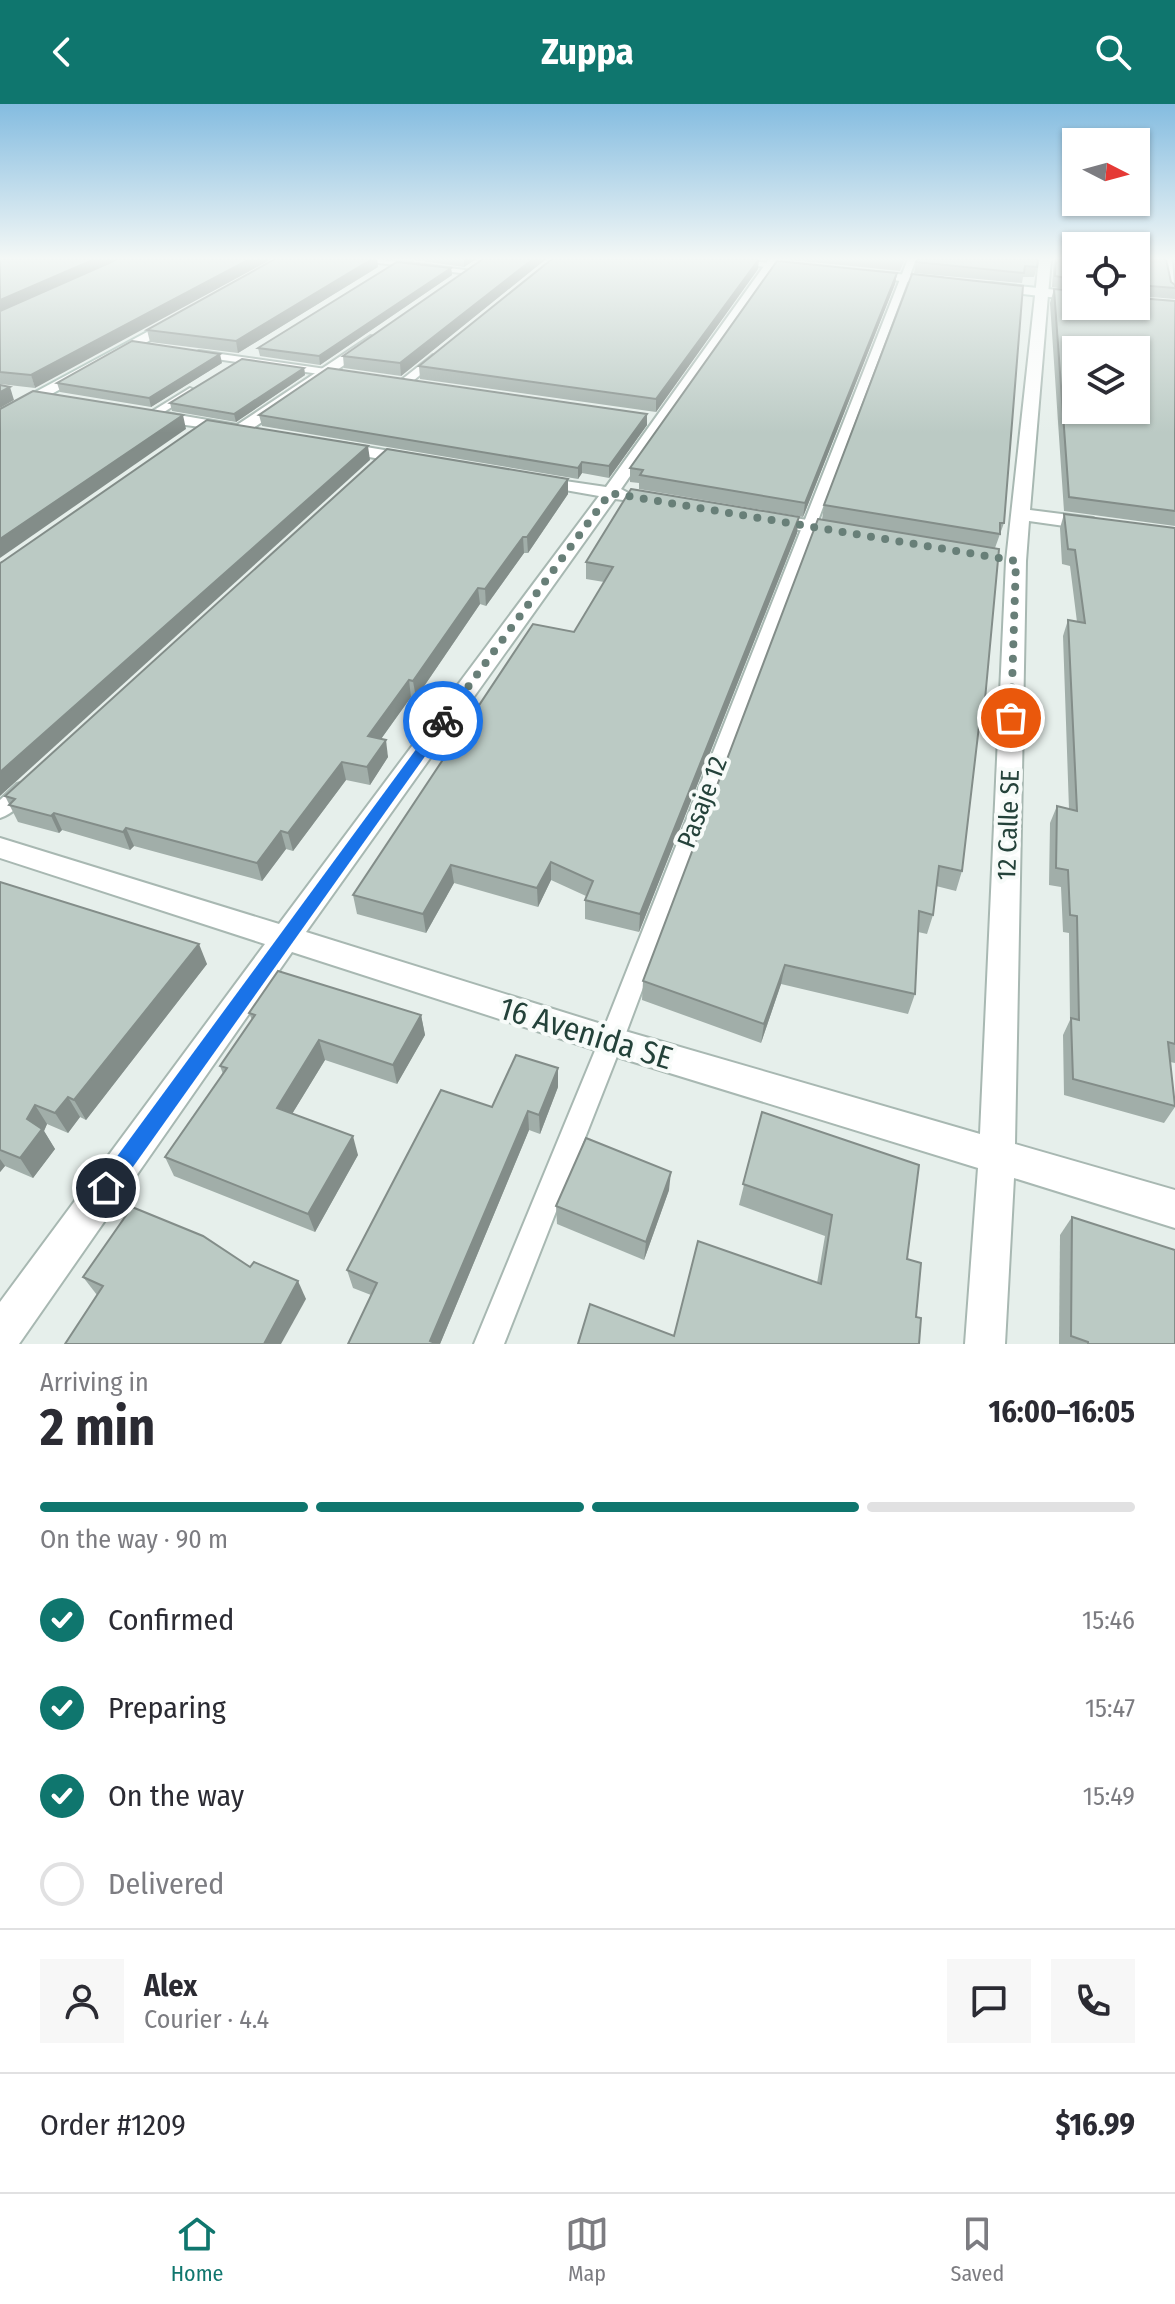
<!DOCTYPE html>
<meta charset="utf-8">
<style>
:root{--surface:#fff;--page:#f7f7f7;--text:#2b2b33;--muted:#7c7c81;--line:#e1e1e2;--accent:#0f766e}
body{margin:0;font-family:"Fira Sans Condensed",sans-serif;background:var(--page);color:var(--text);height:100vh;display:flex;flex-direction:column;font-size:30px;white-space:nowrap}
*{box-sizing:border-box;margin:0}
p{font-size:26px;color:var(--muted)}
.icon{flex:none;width:44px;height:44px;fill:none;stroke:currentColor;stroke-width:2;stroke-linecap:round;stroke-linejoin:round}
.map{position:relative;height:1240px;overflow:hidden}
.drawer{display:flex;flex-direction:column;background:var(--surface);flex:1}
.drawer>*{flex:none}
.needle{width:52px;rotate:96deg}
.tools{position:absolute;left:1062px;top:24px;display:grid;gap:16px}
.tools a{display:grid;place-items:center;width:88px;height:88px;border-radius:0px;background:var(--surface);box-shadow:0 2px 6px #0004;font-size:40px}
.pin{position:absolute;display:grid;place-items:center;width:68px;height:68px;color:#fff;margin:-34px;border:4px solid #fff;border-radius:50%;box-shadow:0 2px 8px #0007}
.courier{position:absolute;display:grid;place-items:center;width:80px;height:80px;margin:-40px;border:6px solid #1a73e8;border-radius:50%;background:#fff;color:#222;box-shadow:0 2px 10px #0007}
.head em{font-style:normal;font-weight:700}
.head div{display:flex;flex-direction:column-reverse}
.head{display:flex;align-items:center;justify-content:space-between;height:136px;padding:0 40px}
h1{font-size:52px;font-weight:700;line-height:60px}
.bar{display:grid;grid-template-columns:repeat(4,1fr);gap:12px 8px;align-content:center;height:96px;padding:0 40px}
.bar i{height:10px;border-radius:6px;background:var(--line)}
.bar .current{background:var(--accent)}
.bar p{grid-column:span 4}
.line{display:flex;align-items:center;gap:20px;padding:0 40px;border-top:2px solid var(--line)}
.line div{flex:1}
.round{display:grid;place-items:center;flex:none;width:84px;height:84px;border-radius:0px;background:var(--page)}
ol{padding:0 40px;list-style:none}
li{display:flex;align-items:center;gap:24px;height:88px}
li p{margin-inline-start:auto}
li .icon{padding:8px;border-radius:50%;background:var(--accent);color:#fff;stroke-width:4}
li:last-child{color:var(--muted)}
li i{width:44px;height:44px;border:4px solid var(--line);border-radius:50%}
header{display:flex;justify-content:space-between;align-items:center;height:104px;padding:0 40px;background:var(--accent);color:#fff;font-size:36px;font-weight:700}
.dock{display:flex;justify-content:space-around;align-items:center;height:112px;border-top:2px solid var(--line);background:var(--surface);font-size:22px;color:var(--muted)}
.dock a{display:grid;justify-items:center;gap:4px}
.dock .current{color:var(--accent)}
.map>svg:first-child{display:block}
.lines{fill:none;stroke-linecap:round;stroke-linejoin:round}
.lane-casing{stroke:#a8b8b2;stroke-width:4}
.street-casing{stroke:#a8b8b2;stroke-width:4}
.secondary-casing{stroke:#a4bbb3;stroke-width:4}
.lane{fill:#fff;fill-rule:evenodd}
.street{fill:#fff;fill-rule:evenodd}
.secondary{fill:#fff;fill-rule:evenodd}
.wall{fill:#a1aea9}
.shaded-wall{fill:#838d89}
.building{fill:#bbcac4;stroke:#838d89;stroke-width:2;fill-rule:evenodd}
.route{fill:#1a73e8}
.done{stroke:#687f78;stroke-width:8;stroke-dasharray:0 14.4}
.labels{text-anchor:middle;stroke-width:8;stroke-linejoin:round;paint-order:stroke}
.street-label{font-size:26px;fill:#24423a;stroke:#f7fbf9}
.near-street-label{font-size:32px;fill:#24423a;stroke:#f7fbf9}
</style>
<header><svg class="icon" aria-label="back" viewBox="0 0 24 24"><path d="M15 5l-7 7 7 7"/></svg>Zuppa<svg class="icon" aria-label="search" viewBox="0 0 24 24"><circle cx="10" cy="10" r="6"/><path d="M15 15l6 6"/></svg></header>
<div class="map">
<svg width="1175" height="1240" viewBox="0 0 1175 1240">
<rect width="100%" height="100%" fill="#e6efeb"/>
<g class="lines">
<g class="lane-casing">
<g id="lane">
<path d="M346,155H375L473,167L469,170Z"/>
<path d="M908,155H916L623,937L504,1240H474L599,937Z"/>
<path d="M1164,155H1172L1175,192L1170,189Z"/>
<path d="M199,247L340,267L345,270L340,273L195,252L194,250Z"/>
<path d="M433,251L442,253L408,281H400V277Z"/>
<path d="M190,284L196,287L194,289L156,313L146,311Z"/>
<path d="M24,678L31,680L34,685C26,696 13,710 0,714V696L17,680Z"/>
</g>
</g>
<g class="street-casing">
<g id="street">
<path d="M769,155H781L621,385L632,391L623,396L615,395L306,828L611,923L980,1030L1006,457L1039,155H1051L1030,406L1093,414L1102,420L1093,426L1029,417L1026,457L1015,1040L1175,1086V1124L1014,1074L1005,1240H965L978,1064L611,951L292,848L19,1240H0V1198L265,840L0,754V734L279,820L599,392L531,380L528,376L531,372L606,383Z"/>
<path d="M371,232L378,236L376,239L246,329L155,317L147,312L155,307L237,321Z"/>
<path d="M336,338L414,351L422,356L414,361L330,346L328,343L330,340Z"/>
<path d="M766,409L848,423L857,429L848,435L760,419L757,415Z"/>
</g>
</g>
<g class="secondary-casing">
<g id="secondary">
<path d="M712,155L807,161L813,164L807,167L718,158Z"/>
<path d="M864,167L942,174L948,178L942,182L860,172V168Z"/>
<path d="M991,179L1076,188V196L987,186V180Z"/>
<path d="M175,213L181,217L180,220L0,318V307Z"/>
</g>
</g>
<use href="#lane" class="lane"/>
<use href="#street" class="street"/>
<use href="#secondary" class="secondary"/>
</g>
<g class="wall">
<path d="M0,155L35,284L0,280Z"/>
<path d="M409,155H476L464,163Z"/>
<path d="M483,155H546L401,272L344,264L343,252Z"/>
<path d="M784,155H905L900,167Z"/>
<path d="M1054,155H1076V202L1136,155L1175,181V195L1139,192V194L1175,197V422L1064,407L1050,199L1054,185L1070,186L1052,183Z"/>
<path d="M916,158L1037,163L1034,173H1023L1022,179L914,169Z"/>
<path d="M378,163L238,249L150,238L147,226Z"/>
<path d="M451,164L452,171L320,261L260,252L258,244Z"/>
<path d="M758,165L656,308L420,275L419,262Z"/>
<path d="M897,169L895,180L803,413L639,385V379L630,378V364Z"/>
<path d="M222,259L151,303L60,288L57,279Z"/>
<path d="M304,264L305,271L236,318L172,307L170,299Z"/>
<path d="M647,310V321L609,374L582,369L578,375L262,322L259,311Z"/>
<path d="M568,375V390L528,449H524L486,502L480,500L416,594L411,593L381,635L388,653L370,681L346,676L293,747L286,745L262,777L134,742L130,746L62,726L59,729L18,718L5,692Z"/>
<path d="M824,401L1004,419L995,444L984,606L979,623L962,767L956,787L936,782L933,811L927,830L918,828L915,890L908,910L781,880L761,939L642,896L643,877L822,416Z"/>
<path d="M1064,410L1175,424V959L1170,958L1175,1003L1164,1019L1064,991L1063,931L1070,916L1069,829L1063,828L1061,783L1049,781L1050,719L1057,702L1069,705L1063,532L1068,516L1077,518L1070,462L1062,460L1060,424Z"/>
<path d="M797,429L639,828L585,815V796L586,792L551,776L538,803L454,779L426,829L357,810L353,791L574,528L604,478L586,475V458Z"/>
<path d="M0,778L207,860L86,1016L80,1013L68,1029L47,1020L44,1027L55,1045L33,1074L5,1062L0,1068Z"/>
<path d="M249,909L421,911L425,931L397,980L325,956L292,1010L358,1051L315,1128L174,1072L165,1053L223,970L220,962L252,916Z"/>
<path d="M558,983L540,1030L529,1026L440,1240H348L371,1191L353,1184L347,1166L492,1003Z"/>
<path d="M762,1008L907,1155L916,1213L674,1232L817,1179L825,1132L739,1101Z"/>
<path d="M669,1086L644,1156L557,1120L556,1102Z"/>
<path d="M1072,1113L1175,1240H1059L1060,1131Z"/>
<path d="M250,1163L306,1195L97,1191L83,1173Z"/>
</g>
<g class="shaded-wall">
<path d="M95,155H122L0,210V196Z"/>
<path d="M250,155H272L35,284L31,271Z"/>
<path d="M372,155H377L378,163L238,249L236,237Z"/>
<path d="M464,155H476L464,163Z"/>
<path d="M533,155H546L401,272L400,259Z"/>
<path d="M759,155L758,165L656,308V295Z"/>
<path d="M451,164L452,171L320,261L319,252Z"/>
<path d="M897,169L895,180L803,413L805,399Z"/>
<path d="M220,250L222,259L151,303L149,294Z"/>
<path d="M304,264L305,271L236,318L234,310Z"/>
<path d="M10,283L14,296L0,304V288Z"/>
<path d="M647,310V321L609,374V362Z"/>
<path d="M183,311L186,325L0,454V435Z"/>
<path d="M368,342L370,356L0,692V668Z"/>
<path d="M582,358V369L578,375V364Z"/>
<path d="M568,375V390L528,449L527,433Z"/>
<path d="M799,413L797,429L639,828L640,810Z"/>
<path d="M523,433L524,449L486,502L485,485Z"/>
<path d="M478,484L480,500L416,594L413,577Z"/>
<path d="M409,576L411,593L371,649L368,632Z"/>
<path d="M386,636L388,653L370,681L367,663Z"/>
<path d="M342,658L346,676L293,747L288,729Z"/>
<path d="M54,709L62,726L59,729L51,712Z"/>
<path d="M126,724L134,742L130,746L123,728Z"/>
<path d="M281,727L286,745L262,777L257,759Z"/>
<path d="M551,758V776L538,803L537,784Z"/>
<path d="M451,761L454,779L426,829L423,810Z"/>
<path d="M199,840L207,860L86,1016L74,996Z"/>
<path d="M785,861L781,880L761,939L764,920Z"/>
<path d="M421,911L425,931L397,980L393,961Z"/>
<path d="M319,936L325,956L284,1023L277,1004Z"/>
<path d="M558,964V983L540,1030L539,1011Z"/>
<path d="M68,993L80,1013L68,1029L55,1009Z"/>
<path d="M35,1001L47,1020L44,1027L55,1045L33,1074L20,1054L27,1015Z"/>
<path d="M528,1007L529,1026L440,1240H431L430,1237Z"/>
<path d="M353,1032L358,1051L315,1128L308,1110Z"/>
<path d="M0,1055L5,1062L0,1068Z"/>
<path d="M671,1068L669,1086L644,1156L646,1138Z"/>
<path d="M298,1177L306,1195L281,1240H264Z"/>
</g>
<g class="building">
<path d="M0,155H95L0,196Z"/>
<path d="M118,155H250L31,271L0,268V207Z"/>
<path d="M275,155H372L236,237L147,226Z"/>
<path d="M483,155H533L400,259L343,252Z"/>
<path d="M552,155H759L656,295L419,262Z"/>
<path d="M917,155H1038L1037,163L1025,162L1024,169L916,158Z"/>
<path d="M1056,155H1076V176L1055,172Z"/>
<path d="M1136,155H1166L1171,178L1175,181V184L1138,181L1139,194L1175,197V407L1069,393L1054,185L1076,187V202H1136ZM1076,246H1136V306H1076Z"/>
<path d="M777,157L897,169L805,399L640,371L643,366L630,364Z"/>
<path d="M397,158L451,164L319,252L258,244Z"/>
<path d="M912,170L1023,182L1004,419H1000V430L824,401Z"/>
<path d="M132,237L220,250L149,294L57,279Z"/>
<path d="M242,255L304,264L234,310L170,299Z"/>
<path d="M328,264L647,310L609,362L582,358L578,364L259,311Z"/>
<path d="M0,281L10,283L0,288Z"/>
<path d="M33,287L183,311L0,435V305Z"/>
<path d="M207,316L368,342L0,668V459L2,458Z"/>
<path d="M387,345L568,375L527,433H523L485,485L478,484L413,577L409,576L368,632L386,636L367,663L342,658L288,729L281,727L257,759L126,724L123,728L54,709L51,712L9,701L15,695L5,692Z"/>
<path d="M631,385L799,413L640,810L585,796L593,777L551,758L537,784L451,761L423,810L353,791L533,520L574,528L613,463L586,458Z"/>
<path d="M1064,410L1175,424V940L1168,938L1175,1002L1073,975L1071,914L1079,916L1077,812L1070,811L1068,766L1056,764L1057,702L1077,707L1068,516L1085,519L1075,446L1068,445Z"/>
<path d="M818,415L999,445L984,606L981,605L962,767L939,762L933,811L919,807L915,890L785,861L764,920L643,877Z"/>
<path d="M0,778L199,840L74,996L68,993L55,1009L35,1001L27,1015L42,1025L20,1054L0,1046Z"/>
<path d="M278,867L421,911L393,961L319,936L277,1004L353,1032L308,1110L165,1053L227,964L220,962L255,911L249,909Z"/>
<path d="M516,951L558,964L539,1011L528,1007L430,1237L437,1240H348L377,1179L347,1166L441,986L492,1003Z"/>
<path d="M762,1008L919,1061L907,1155L921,1159L916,1213L921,1214L919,1240H578L590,1200L674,1232L698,1137L821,1180L832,1111L743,1080Z"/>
<path d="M586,1034L671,1068L646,1138L556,1102Z"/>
<path d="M132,1103L203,1132L250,1163L254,1158L298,1177L264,1240H65L103,1182L83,1173Z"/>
<path d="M1072,1113L1175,1146V1240H1088V1238L1071,1232Z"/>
</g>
<linearGradient id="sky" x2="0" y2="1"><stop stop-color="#84bce0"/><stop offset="0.47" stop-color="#f4f8f6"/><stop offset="1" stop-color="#f4f8f6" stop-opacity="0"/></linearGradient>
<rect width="1175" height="329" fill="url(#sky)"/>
<path class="route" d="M443,613L450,617L448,620L113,1091L106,1093L99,1091L96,1084L99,1077L439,614Z"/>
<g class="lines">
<path class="done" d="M443,617L610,389L1016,457L1011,614"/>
</g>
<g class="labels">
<g class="street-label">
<text transform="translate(702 698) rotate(-69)" y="9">Pasaje 12</text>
<text transform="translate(1008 721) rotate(-88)" y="9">12 Calle SE</text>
</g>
<g class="near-street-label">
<text transform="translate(586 929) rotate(17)" y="11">16 Avenida SE</text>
</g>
</g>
</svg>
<div class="tools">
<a><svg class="needle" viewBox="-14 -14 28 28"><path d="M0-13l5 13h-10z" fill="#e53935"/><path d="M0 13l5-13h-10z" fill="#7c7c81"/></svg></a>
<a><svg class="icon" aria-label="locate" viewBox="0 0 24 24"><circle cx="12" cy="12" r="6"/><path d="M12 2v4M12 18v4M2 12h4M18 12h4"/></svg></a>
<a><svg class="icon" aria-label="layers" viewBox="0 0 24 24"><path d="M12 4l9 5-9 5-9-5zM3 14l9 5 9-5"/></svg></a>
</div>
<div class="pin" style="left:1011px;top:614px;background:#ea580c"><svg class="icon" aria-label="bag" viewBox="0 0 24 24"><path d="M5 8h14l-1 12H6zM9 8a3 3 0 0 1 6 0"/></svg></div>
<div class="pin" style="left:106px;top:1084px;background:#1f2937"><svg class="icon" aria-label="home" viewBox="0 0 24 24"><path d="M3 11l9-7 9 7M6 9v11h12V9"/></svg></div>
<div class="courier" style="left:443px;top:617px"><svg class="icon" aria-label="bike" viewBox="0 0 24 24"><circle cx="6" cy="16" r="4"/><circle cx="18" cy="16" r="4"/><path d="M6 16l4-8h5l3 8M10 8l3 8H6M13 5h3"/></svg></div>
</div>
<section class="drawer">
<div class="head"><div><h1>2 min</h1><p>Arriving in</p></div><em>16:00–16:05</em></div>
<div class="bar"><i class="current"></i><i class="current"></i><i class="current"></i><i></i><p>On the way · 90 m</p></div>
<ol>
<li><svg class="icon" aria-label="check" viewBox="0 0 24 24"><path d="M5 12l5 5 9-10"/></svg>Confirmed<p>15:46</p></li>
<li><svg class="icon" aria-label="check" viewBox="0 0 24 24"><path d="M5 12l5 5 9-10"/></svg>Preparing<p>15:47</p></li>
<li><svg class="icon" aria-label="check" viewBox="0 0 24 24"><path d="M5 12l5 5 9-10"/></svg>On the way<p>15:49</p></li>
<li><i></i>Delivered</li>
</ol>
<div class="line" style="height:144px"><a class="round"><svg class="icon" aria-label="person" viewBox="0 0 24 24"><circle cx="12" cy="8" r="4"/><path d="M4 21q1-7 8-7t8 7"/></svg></a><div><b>Alex</b><p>Courier · 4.4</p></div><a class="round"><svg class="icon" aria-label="chat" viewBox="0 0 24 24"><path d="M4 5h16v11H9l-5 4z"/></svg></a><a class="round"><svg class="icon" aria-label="phone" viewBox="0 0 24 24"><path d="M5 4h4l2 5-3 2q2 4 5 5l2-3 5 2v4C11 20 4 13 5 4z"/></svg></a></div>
<div class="line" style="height:104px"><div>Order #1209</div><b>$16.99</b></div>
</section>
<nav class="dock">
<a class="current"><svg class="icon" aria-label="home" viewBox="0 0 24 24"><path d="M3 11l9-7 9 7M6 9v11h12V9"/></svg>Home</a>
<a><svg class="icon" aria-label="map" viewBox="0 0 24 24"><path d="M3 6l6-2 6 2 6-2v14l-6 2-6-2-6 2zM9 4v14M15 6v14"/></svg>Map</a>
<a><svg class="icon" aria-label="saved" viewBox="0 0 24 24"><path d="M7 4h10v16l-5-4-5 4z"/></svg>Saved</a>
</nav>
